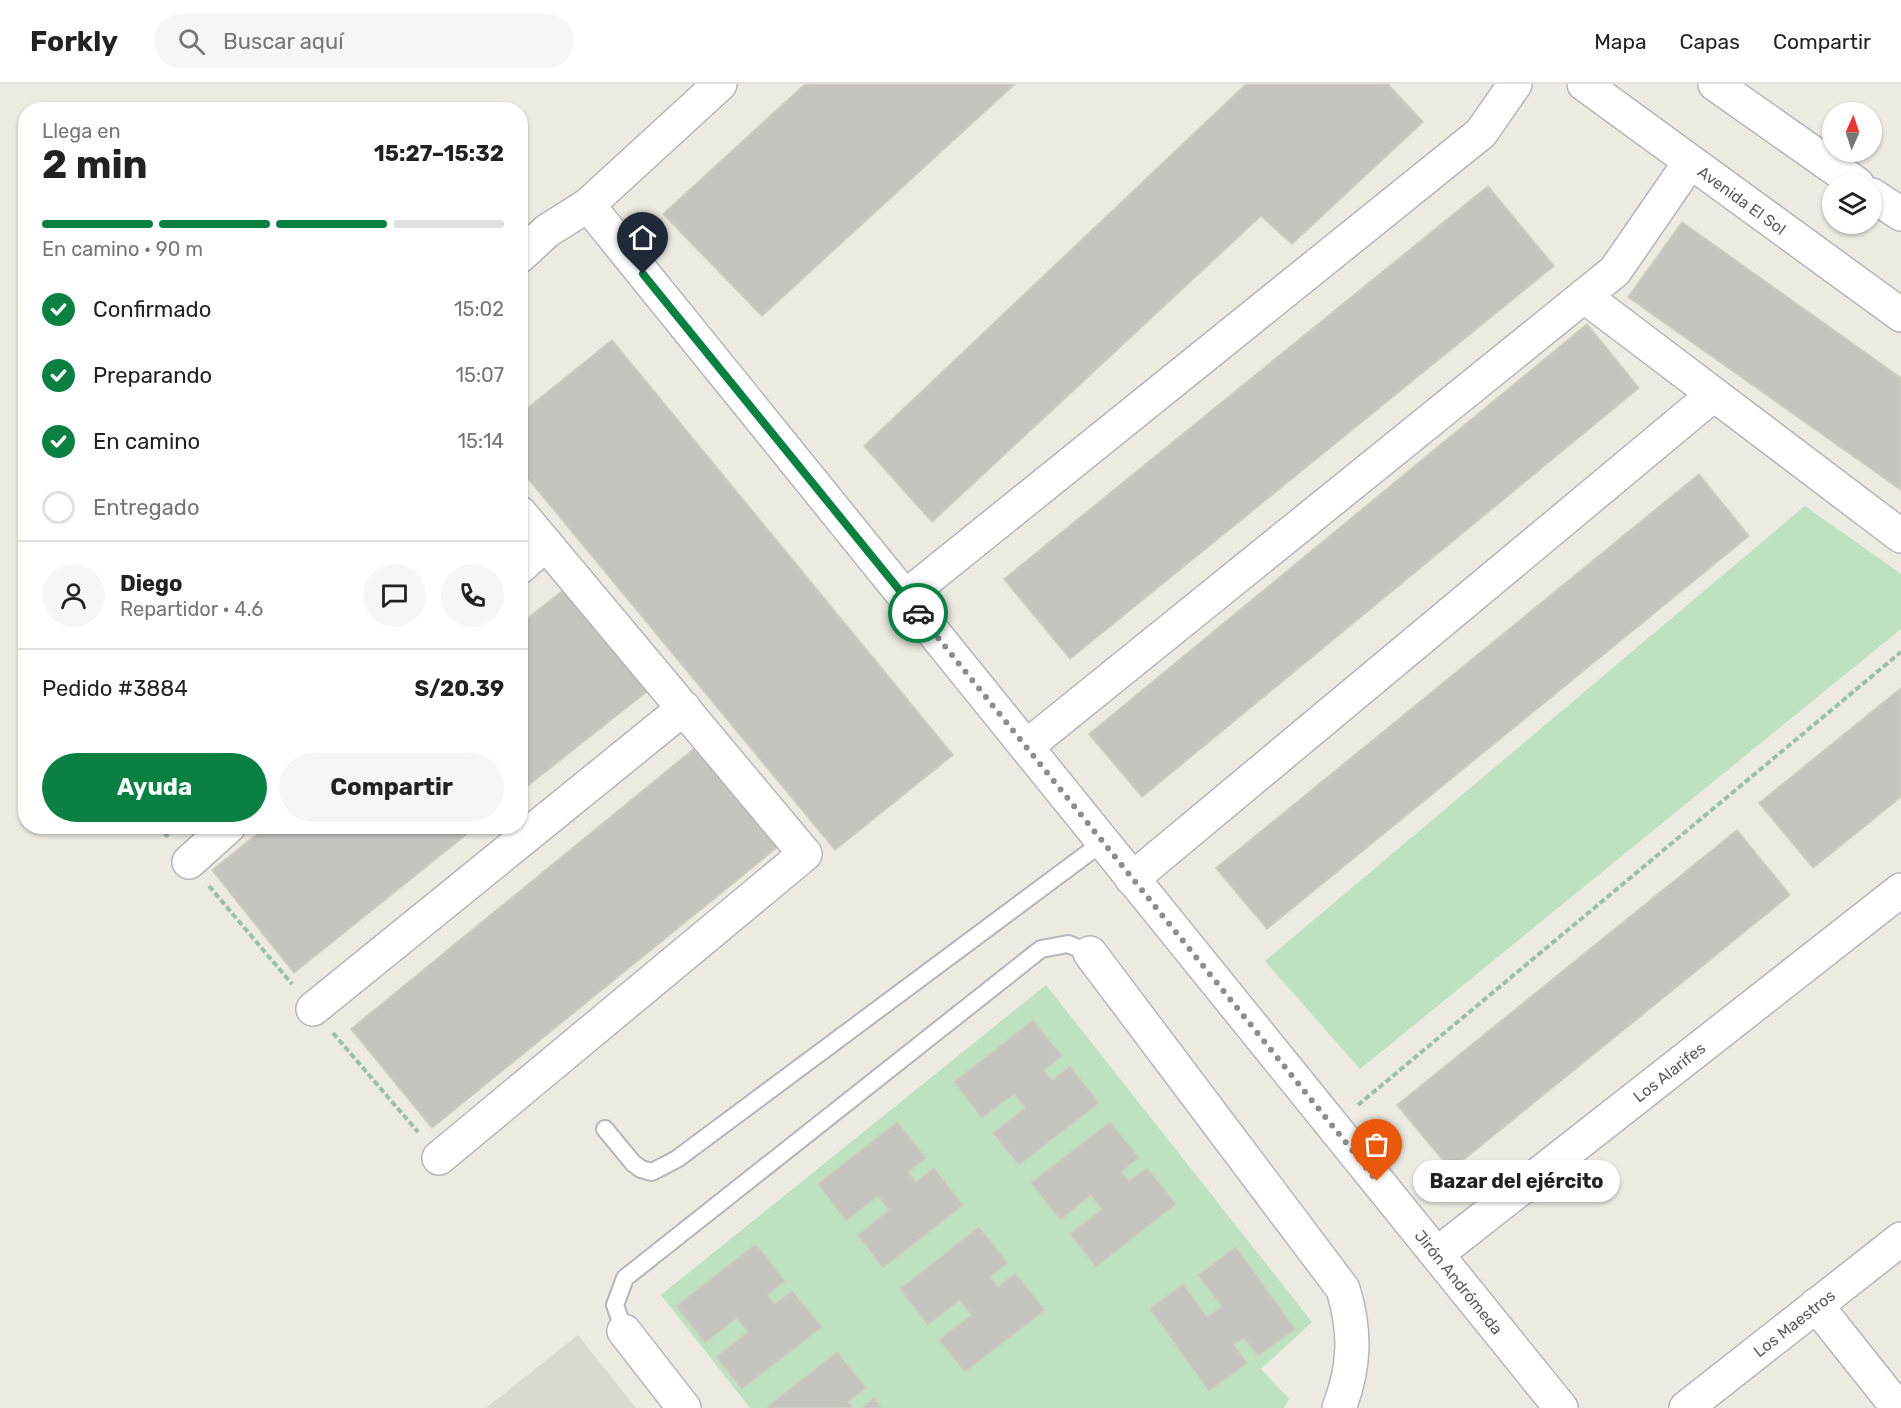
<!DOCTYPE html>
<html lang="es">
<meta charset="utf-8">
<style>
:root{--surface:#fff;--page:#f6f6f6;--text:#222;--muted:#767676;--line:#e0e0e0;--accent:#0b8043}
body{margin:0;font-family:Rubik,sans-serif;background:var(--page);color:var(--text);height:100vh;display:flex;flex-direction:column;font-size:22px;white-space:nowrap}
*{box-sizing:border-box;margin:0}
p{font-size:20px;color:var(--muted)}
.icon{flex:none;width:33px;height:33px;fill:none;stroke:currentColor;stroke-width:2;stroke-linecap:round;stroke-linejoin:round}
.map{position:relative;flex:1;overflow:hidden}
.drawer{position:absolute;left:18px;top:18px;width:510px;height:732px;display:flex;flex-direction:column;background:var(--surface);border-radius:24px;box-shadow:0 2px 4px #0004}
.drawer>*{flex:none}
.needle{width:39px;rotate:3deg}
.buttons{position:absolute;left:1822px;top:18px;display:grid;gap:12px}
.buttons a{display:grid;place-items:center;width:60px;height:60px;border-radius:50%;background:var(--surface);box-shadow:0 2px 4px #0004;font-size:30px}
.pin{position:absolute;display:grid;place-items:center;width:51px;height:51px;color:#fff;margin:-62px -26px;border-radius:50% 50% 50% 0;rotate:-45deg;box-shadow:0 0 6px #0007}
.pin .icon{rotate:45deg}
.courier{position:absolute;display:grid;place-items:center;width:60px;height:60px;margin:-30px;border:4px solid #0b8043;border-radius:50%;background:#fff;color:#222;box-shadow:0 2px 8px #0007}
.bubble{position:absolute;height:42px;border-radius:21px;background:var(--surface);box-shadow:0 2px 4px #0004;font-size:20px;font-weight:700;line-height:42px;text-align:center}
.head em{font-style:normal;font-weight:700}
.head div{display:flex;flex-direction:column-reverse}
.head{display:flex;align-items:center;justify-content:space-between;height:102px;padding:0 24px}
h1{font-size:39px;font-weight:700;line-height:45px}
.bar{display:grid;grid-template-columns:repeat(4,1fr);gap:9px 6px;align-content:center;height:72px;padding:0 24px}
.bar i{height:8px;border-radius:4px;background:var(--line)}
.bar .selected{background:var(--accent)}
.bar p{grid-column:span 4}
.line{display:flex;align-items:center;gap:15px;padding:0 24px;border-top:2px solid var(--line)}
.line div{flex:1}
.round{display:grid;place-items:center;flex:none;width:63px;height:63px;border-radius:32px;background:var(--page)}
ol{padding:0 24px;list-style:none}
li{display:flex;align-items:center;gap:18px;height:66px}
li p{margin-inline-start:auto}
li .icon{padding:6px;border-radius:50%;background:var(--accent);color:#fff;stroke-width:4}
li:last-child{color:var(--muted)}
li i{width:33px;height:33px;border:3px solid var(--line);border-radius:50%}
.cta{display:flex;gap:12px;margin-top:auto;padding:12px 24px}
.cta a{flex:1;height:69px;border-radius:36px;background:var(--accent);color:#fff;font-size:24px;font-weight:700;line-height:69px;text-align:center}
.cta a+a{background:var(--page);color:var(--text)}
header{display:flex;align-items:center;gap:36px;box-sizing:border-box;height:84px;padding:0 30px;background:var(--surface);border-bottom:2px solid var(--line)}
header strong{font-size:28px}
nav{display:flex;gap:33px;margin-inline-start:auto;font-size:21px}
.search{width:420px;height:54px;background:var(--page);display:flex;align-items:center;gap:15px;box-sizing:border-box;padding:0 21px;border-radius:33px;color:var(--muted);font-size:22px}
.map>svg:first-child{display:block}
.education{fill:#dbd9cf}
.green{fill:#bee2c1}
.building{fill:#c6c4be;stroke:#d0ccc0;stroke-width:1.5}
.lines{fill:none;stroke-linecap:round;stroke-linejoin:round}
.lane-casing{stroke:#b4b6bb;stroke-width:20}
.street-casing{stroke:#b4b6bb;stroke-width:36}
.path{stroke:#98c2a7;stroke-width:4;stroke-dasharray:6 3;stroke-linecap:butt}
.lane{stroke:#fff;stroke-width:16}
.street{stroke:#fff;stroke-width:33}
.done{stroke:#8c8e8e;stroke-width:6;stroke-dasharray:0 10.8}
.route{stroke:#0b8043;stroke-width:8}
.labels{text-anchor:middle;stroke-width:4.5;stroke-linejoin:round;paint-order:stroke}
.street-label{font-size:16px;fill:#595c61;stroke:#fff}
</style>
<header>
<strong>Forkly</strong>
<div class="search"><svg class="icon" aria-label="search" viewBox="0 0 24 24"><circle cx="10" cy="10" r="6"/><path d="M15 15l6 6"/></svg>Buscar aquí</div>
<nav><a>Mapa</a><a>Capas</a><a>Compartir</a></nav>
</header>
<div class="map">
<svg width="1901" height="1324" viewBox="0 0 1901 1324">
<rect width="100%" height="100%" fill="#eceae1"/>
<path class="education" d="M578,1251L636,1324H486Z"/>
<g class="green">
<path d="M1805,422L1901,490V545L1360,985L1265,877Z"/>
<path d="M1046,901L1312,1238L1261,1285L1289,1315L1284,1324H750L661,1211Z"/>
</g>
<g class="building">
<path d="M805,0H1015L762,232L663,130Z"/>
<path d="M1246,0H1388L1423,38L1292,160L1261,132L932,438L864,362Z"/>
<path d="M1488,102L1554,182L1070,575L1004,495Z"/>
<path d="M1682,138L1901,294V406L1628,213Z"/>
<path d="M1587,240L1639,304L1142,713L1089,650Z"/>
<path d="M612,256L953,671L835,766L520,385V330Z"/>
<path d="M1699,390L1749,452L1267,845L1216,784Z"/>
<path d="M566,504L649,606L520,708V540Z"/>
<path d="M1901,604V713L1813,784L1759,719Z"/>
<path d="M696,663L779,762L432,1044L351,945Z"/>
<path d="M267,742H477L294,889L212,786Z"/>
<path d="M1737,746L1790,811L1451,1086L1397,1021Z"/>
<path d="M1033,936L1062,972L1044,986L1052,996L1070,982L1099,1019L1019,1081L993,1049L1025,1024L1014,1010L982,1034L954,998Z"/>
<path d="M897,1038L926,1074L908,1088L916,1098L934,1084L963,1121L883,1184L858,1151L889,1126L878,1112L846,1137L818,1100Z"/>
<path d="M1110,1038L1139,1074L1121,1088L1129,1097L1147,1084L1176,1120L1096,1183L1070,1150L1102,1125L1091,1111L1060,1136L1031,1099Z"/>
<path d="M979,1143L1008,1179L990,1193L998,1203L1015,1189L1045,1226L965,1288L939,1256L971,1231L960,1216L928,1241L900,1205Z"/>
<path d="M756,1160L785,1197L767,1211L774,1220L792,1207L822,1243L742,1305L716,1273L748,1248L737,1234L705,1259L676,1222Z"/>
<path d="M1236,1163L1295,1245L1258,1272L1244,1254L1234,1261L1247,1279L1209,1307L1150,1225L1183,1200L1207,1233L1222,1223L1198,1191Z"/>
<path d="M837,1268L866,1304L848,1318L853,1324H766Z"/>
<path d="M874,1314L881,1324H862Z"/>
</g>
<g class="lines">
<g class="lane-casing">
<g id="lane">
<path d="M605,1045L633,1079L641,1085L652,1088L677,1075L1103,758"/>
<path d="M624,1247L615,1221L625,1194L1041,865L1068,860L1090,869"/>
</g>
</g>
<g class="street-casing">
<g id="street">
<path d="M1584,0L1901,231"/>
<path d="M1715,0L1857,100"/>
<path d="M1872,111L1901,130"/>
<path d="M588,121L1561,1324"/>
<path d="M520,172L547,147L588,121L720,0"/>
<path d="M1584,212L1901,452"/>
<path d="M520,483L546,460"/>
<path d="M905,513L1481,49L1515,0"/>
<path d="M1026,663L1615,187L1690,78"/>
<path d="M189,778L229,742"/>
<path d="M1132,795L1713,311"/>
<path d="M1090,869L1343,1205C1356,1247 1355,1283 1339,1324"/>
<path d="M313,925L684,624"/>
<path d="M439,1074L805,770L520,429"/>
<path d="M1437,1170L1901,806"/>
<path d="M1816,1221L1898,1324"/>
<path d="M624,1247L684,1324"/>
<path d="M1686,1324L1901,1155"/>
</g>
</g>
<g class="path">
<path d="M159,742L168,753"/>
<path d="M209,802L292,900"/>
<path d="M333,949L418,1048"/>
<path d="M1358,1021L1901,568"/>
</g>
<use href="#lane" class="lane"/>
<use href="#street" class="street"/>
</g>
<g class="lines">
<path class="done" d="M918,529L1377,1097"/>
<path class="route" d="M643,190L918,529"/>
</g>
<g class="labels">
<g class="street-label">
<text transform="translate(1742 116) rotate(36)" y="6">Avenida El Sol</text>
<text transform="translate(1669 988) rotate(-38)" y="6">Los Alarifes</text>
<text transform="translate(1459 1198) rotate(51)" y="6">Jirón Andrómeda</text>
<text transform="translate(1794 1239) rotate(-38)" y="6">Los Maestros</text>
</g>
</g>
</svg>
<div class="buttons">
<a><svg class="needle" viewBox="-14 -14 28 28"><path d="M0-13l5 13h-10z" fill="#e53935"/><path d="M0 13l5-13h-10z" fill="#767676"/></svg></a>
<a><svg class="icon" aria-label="layers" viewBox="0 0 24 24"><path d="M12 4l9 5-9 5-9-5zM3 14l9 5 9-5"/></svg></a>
</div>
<div class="pin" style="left:1377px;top:1097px;background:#ea580c"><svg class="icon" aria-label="bag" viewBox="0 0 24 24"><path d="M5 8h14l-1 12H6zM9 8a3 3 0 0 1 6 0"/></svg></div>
<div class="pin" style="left:643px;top:190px;background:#1f2937"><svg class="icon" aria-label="home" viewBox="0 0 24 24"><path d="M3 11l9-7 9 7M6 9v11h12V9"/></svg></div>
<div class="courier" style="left:918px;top:529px"><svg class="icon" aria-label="car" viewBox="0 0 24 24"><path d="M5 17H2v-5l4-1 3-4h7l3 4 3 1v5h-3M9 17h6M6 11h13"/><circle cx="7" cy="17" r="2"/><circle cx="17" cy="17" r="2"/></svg></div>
<div class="bubble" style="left:1413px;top:1076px;width:207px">Bazar del ejército</div>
<section class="drawer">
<div class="head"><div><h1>2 min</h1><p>Llega en</p></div><em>15:27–15:32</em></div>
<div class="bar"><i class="selected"></i><i class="selected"></i><i class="selected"></i><i></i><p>En camino · 90 m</p></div>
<ol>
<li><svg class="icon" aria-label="check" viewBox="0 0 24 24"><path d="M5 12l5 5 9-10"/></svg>Confirmado<p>15:02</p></li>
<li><svg class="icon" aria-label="check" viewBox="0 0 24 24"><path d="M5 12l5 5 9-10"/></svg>Preparando<p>15:07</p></li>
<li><svg class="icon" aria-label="check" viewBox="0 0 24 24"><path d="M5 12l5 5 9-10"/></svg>En camino<p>15:14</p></li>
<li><i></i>Entregado</li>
</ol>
<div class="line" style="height:108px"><a class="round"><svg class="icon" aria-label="person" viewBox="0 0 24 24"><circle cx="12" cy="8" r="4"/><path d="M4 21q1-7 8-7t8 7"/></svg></a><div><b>Diego</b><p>Repartidor · 4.6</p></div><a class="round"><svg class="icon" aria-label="chat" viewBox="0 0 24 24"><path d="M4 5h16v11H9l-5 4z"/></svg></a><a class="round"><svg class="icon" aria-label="phone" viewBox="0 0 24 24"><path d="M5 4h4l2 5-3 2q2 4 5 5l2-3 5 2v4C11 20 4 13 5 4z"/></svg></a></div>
<div class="line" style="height:78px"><div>Pedido #3884</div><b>S/20.39</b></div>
<div class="cta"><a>Ayuda</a><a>Compartir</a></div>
</section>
</div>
